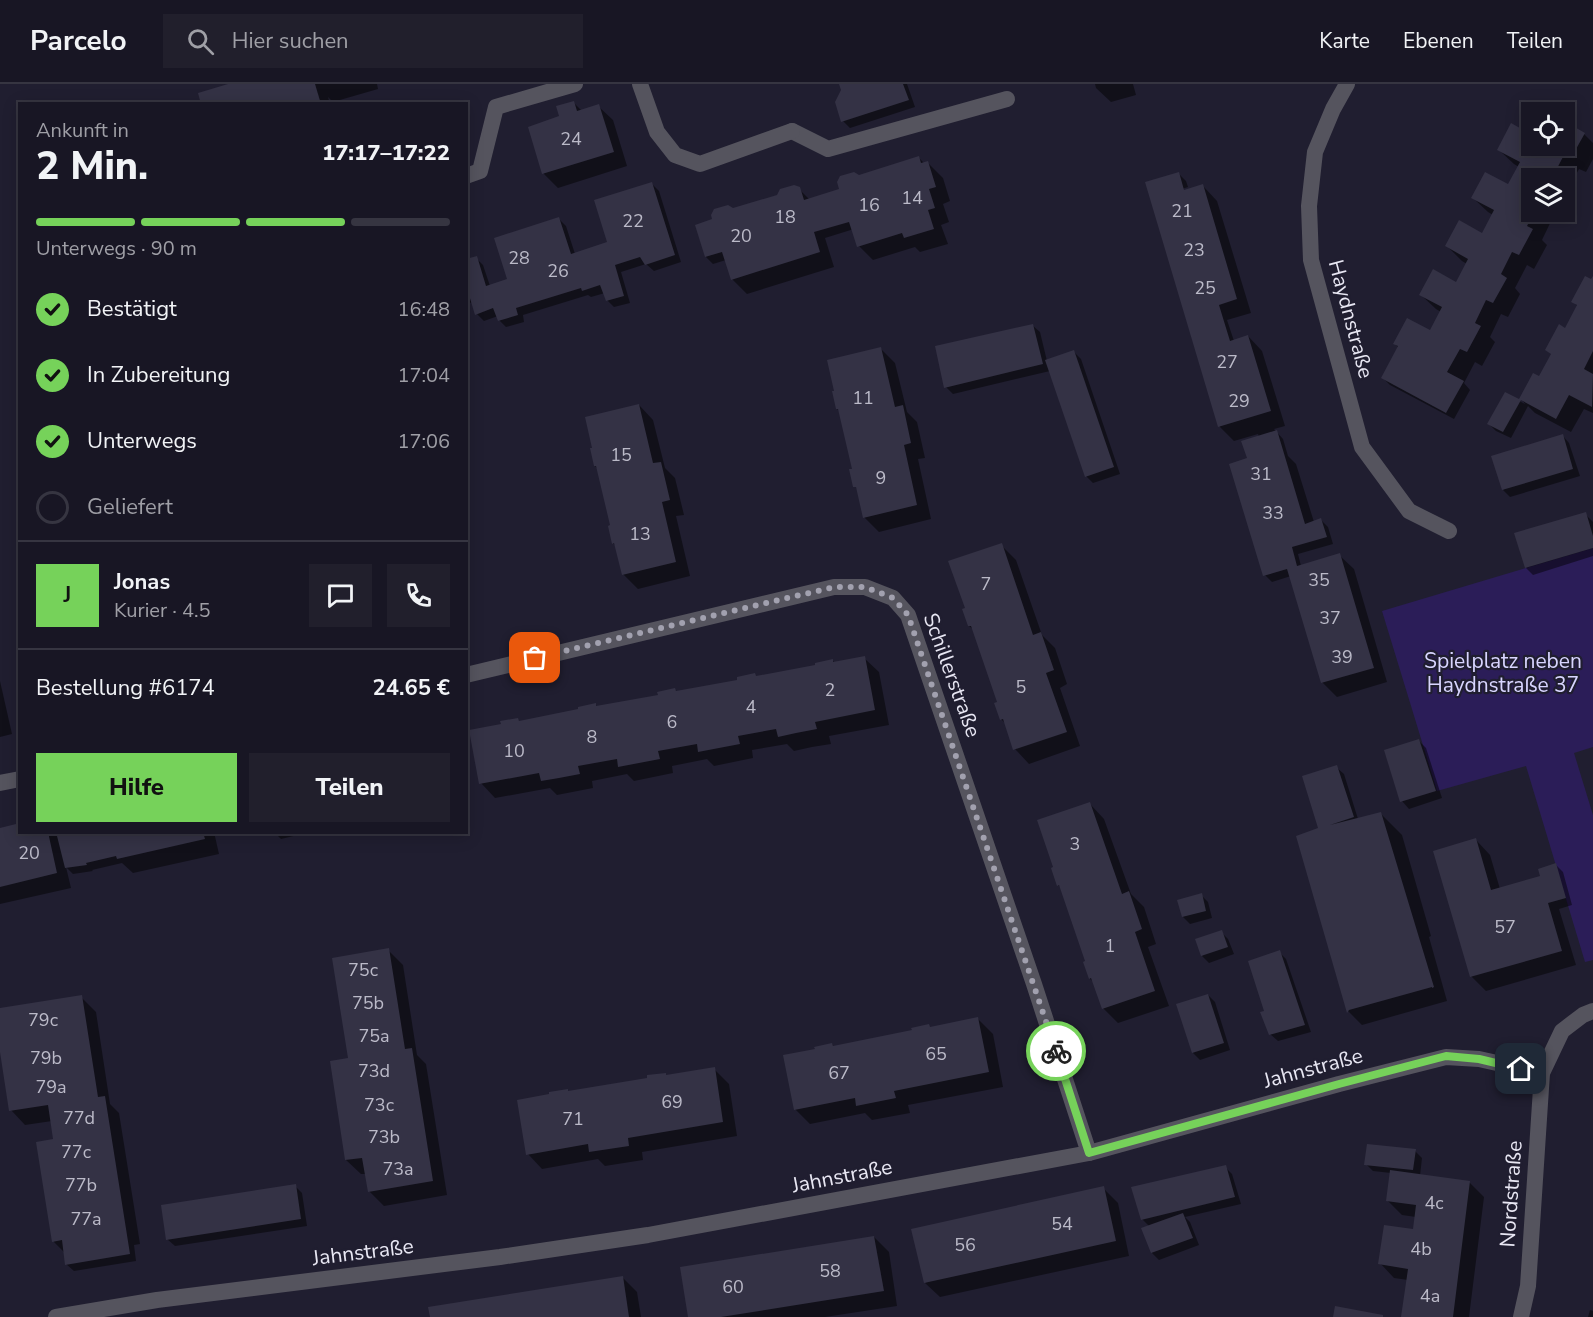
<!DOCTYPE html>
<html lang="de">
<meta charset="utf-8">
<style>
:root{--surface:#181624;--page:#211f2c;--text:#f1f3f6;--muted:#9f9fa6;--line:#363541;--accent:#76d25a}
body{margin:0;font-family:"Nunito Sans",sans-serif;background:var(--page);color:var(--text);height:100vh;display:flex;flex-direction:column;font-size:22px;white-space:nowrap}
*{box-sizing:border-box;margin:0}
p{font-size:20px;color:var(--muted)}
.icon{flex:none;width:33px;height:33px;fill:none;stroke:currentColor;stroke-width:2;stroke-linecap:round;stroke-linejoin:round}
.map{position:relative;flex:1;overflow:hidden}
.panel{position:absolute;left:18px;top:18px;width:450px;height:732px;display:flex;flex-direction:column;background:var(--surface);border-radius:0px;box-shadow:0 3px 15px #0003,0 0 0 2px var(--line)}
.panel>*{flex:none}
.buttons{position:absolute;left:1521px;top:18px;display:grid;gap:12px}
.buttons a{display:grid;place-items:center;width:54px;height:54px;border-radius:0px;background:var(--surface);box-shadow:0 3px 15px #0003,0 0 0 2px var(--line);font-size:30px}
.pin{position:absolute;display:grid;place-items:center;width:51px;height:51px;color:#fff;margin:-26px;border-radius:12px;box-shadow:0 3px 9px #0006}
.courier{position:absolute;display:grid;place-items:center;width:60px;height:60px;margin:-30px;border:4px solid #76d25a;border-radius:50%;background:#fff;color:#222;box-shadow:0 2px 8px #0007}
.summary em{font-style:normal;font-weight:800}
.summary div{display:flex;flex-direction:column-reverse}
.summary{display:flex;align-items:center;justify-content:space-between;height:102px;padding:0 18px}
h1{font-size:39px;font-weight:800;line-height:45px}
.bar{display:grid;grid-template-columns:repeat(4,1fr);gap:9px 6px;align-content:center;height:72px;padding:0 18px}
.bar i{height:8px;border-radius:4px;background:var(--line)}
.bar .current{background:var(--accent)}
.bar p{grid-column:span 4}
.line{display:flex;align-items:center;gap:15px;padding:0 18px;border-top:2px solid var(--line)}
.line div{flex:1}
.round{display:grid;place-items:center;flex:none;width:63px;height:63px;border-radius:0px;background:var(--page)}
ol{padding:0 18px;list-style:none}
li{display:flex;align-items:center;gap:18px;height:66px}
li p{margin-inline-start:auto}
li .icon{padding:6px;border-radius:50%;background:var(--accent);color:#111;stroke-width:4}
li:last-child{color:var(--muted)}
li i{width:33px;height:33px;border:3px solid var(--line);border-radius:50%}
.action{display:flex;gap:12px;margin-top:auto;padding:12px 18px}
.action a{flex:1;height:69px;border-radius:0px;background:var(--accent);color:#111;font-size:24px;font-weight:800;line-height:69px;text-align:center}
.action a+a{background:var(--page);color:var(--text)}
header{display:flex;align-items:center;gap:36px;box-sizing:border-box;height:84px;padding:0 30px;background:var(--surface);border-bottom:2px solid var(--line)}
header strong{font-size:28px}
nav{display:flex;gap:33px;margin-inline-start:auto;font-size:21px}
.search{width:420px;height:54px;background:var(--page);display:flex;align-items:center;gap:15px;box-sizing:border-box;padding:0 21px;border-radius:0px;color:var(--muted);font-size:22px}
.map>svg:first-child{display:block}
.green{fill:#2b1d58}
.shadow{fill:#0007;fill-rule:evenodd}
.building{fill:#343245}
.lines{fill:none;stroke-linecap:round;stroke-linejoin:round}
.service{stroke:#55545e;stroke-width:16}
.minor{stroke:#55545e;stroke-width:16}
.done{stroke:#a2a1af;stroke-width:6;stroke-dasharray:0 10.8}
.route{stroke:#76d25a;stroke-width:8}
.labels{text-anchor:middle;stroke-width:4.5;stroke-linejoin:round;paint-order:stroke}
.number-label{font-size:18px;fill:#bbbac8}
.street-label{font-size:21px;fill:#e8e7f3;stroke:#201e30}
.park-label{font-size:21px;fill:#d8d5ff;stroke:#201e30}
</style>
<header>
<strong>Parcelo</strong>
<div class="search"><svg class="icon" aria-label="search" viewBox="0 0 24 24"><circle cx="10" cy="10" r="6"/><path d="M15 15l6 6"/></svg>Hier suchen</div>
<nav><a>Karte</a><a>Ebenen</a><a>Teilen</a></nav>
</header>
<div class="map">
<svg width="1593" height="1233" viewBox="0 0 1593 1233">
<rect width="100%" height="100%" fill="#201e30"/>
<path class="green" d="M1593,464V663L1574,669L1593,731V876L1585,878L1526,682L1437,707L1382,527Z"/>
<g class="shadow">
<path d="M233,0H377L378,5L333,18L328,13L330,20H203Z"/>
<path d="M840,0H907L915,23L850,44L843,37L842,6Z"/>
<path d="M1095,0H1133L1136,11L1111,18L1096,4Z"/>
<path d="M573,18L582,27L598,22L613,36L627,82L558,104L544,90L530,44L561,33Z"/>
<path d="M1584,50L1593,59V75L1586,88L1579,85L1567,107L1573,113L1560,137L1553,133L1542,156L1547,161L1534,185L1527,181L1515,204L1520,210L1508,233L1501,230L1490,253L1495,258L1482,282L1475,278L1464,299L1470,306L1454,335L1390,301L1383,294L1399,264L1395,260L1430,248L1441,228L1436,225L1421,211L1457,200L1467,180L1462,177L1447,162L1483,151L1493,131L1488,128L1473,114L1509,102L1519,83L1514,80L1499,66L1532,62H1564ZM1532,94H1564V128H1532Z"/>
<path d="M919,74L925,80L928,79L943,94L950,117L943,120L949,138L941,141L948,160L920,168L915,163L873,176L859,162L854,145L825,154L834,183L747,210L732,195L726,176L713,180L706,173L696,142L713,136L733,125L799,105L810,116L839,106L859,92Z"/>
<path d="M1179,90L1186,97L1188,103L1154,114L1203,102L1217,117L1251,229L1227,236L1234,257L1248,252L1262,267L1285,342L1274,345L1283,355L1288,372L1296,380L1314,438L1321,436L1328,443L1333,460L1298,470L1301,482L1339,471L1354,485L1387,598L1337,613L1322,598L1291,492L1272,498L1265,491L1250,375L1259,353L1258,350L1234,357L1220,343L1147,99Z"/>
<path d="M652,100L659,107L681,178L654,187L646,180L621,188L630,219L614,223L607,216L605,209L591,213L588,211L523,231L524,238L506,243L499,236L498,232L484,237L477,230L473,218L466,220V177L476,174L483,181L490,202L509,196L559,135L566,142L575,170L609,159Z"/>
<path d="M1593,195V329L1584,325L1571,348L1535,329L1528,322L1511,354L1496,347L1489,340L1506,310L1525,320L1521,314L1540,294L1578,223L1573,217Z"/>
<path d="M1032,241L1040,248L1047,277L1074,268L1081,275L1120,390L1093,399L1086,392L1050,287L953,310L946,303Z"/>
<path d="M881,265L895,279L907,328L917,338L925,374L918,375L931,435L879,448L864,433L858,406L855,402L854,386L841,328L837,325Z"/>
<path d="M639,321L653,336L665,384L675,394L684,431L676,432L690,492L638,505L623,490L617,463L613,459L612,442L598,385L595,382Z"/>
<path d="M1562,351L1569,359L1580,392L1510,413L1503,406Z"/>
<path d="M1585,430L1593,438V472L1533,491L1526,484Z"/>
<path d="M1001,461L1016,476L1042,551L1055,564L1067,600L1060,604L1080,662L1029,680L1015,665L1006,640L1001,635L999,618L974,546L969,542Z"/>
<path d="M864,574L879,588L889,641L829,652L831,660L812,663L794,667L787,660L752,666L753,674L714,682L707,675L672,682L673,689L634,697L627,690L592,697L593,704L557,711L550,704L495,714L481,699L502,641L518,636L520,638L580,627L595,621L598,623L660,612L675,606L678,608L817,582L832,576L835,579Z"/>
<path d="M0,597L12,650L0,653Z"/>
<path d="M1419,657L1426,664L1442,714L1409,725L1402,717Z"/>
<path d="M1336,683L1344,690L1358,735L1380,729L1402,751L1431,852L1429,853L1447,917L1362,941L1347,926L1319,746Z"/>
<path d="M1090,720L1104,735L1131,810L1144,823L1156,860L1148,863L1169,922L1118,939L1103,924L1095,899L1090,895L1085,879L1087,878L1063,805L1058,801Z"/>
<path d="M0,745L20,748H214L219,770L133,789L122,779L92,786L93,787L73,790L66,783L71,804L0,820Z"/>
<path d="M218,748H235L221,752Z"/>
<path d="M274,748H310L281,755Z"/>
<path d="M1476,756L1490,771L1500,805L1544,798L1556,781L1563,788L1572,821L1559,825L1576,881L1486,907L1471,892Z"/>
<path d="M1201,811L1208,818L1212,834L1190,840L1183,833Z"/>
<path d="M1221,848L1228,855L1234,870L1209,879L1202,872Z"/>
<path d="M388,866L403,881L417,971L426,980L447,1111L384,1122L369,1107L366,1090H361L346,1076L350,975Z"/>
<path d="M1279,868L1286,875L1311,948L1278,957L1270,950L1265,928Z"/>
<path d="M1208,911L1215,918L1230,966L1200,976L1193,969Z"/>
<path d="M81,913L96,928L110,1020L119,1029L140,1160L134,1161L136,1177L74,1187L66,1180L65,1169L54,1158L55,1056L52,1037L25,1041L11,1026L0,960V926Z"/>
<path d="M978,935L993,950L1003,1003L908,1021L910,1029L872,1036L865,1029L810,1040L795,1025L817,966L832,960L834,963Z"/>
<path d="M714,985L729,1000L737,1052L642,1068L643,1076L605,1082L598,1075L542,1085L528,1070L551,1011Z"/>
<path d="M1415,1067L1422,1074L1420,1092L1470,1099L1484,1113L1469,1233H1403L1408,1196L1394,1194L1380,1179L1414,1146L1416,1133L1402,1131L1387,1116L1391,1089L1373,1087L1366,1080Z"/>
<path d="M1225,1083L1232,1090L1241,1120L1185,1133L1190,1138L1199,1161L1159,1176L1152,1169L1150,1143L1142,1135Z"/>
<path d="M295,1102L302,1109L307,1142L175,1162L167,1155Z"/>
<path d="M1103,1104L1118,1119L1129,1172L940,1213L925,1199Z"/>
<path d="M874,1153L889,1168L897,1222L825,1233H689Z"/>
<path d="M622,1193L637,1208L641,1233H431Z"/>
<path d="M1590,1226L1593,1227V1233H1588Z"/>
</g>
<g class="building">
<path d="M228,0H315L321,20H201L198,9Z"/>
<path d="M839,0H903L909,16L841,38L835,18L841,6Z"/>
<path d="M574,17L577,27L599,20L614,68L542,90L528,43L559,32L556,22Z"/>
<path d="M1564,37L1585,49L1571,74L1564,71L1552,94H1532V128H1534L1527,142L1533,145L1519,171L1512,168L1501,190L1507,194L1493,219L1486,216L1475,239L1481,242L1467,268L1460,265L1447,288L1464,297L1446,329L1381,294L1398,262L1393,260L1407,234L1430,246L1442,223L1419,211L1433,185L1456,198L1468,175L1445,162L1459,136L1482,149L1494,126L1471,114L1485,88L1508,100L1520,78L1497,66L1511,39L1532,51V62H1564Z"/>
<path d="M919,72L921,79L928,77L936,103L929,105L935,124L928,126L934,145L904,154L902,149L857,163L849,138L814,148L820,168L731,196L722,168L705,173L695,141L712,135L711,131L714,125L728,121L733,124L777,111L780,105L794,101L800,103L804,116L839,105L837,98L840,92L854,88L859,91Z"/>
<path d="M1179,88L1184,106L1203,100L1237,215L1219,221L1230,257L1248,251L1271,327L1218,343L1145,98Z"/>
<path d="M652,98L675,171L645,181L640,173L615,181L624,212L606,217L600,201L582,207L581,204L516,224L518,231L498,237L493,224L475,231L469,211H466V175L477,172L486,202L507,195L494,154L559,133L571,170L607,158L594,116Z"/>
<path d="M1585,192L1591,195L1593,192V267L1584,285L1593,290L1592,323L1569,311L1556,335L1521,316L1503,348L1487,340L1505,308L1519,315L1533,289L1539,292L1551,270L1545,266L1559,240L1565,244L1577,221L1571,218Z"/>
<path d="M1033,240L1043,280L944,304L935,262Z"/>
<path d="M881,263L895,323L903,321L911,359L904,361L917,421L863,434L856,403H853L849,385H852L838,325H836L832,307H834L827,276Z"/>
<path d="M1074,266L1114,383L1085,393L1045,276Z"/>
<path d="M639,320L653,379L661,378L670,416L662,418L676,478L622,491L614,459L612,460L608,442L610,441L596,382H594L590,364H592L585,333Z"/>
<path d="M1277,346L1305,440L1321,434L1327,453L1292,463L1297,482L1340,469L1374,584L1321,599L1287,485L1263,492L1229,380L1247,374L1241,357Z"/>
<path d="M1563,350L1573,385L1502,406L1491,372Z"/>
<path d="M1586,428L1593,452V464L1525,484L1514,449Z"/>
<path d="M1002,459L1033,551L1041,548L1054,586L1046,589L1067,648L1013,666L1003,635L1000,636L994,619L997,618L971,542H968L962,525L965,524L948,477Z"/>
<path d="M865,572L875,626L815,638L817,645L796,649L778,653L776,645L738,652L740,660L698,668L697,660L658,667L660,675L618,683L617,675L578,682L580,690L559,694L541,697L539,689L479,700L469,646L501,640L500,637L518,634L519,637L578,625V623L596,619V622L658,611L657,608L675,604L676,607L737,596V593L755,589L756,592L815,581V579L833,575V578Z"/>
<path d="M1419,655L1436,707L1400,718L1384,666Z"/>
<path d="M1337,681L1354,733L1330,741L1381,728L1434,903L1432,904V903L1349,926L1347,929L1296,752L1318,744L1302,692Z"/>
<path d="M1090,718L1122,810L1129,807L1142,845L1135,848L1155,907L1102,925L1091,894L1089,895L1083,878L1085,877L1059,801L1057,802L1051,784L1053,783L1037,736Z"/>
<path d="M20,739V748H48L57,789L0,803V744Z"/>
<path d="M56,748H203L205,755L117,775L116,772L86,779L87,781L65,784Z"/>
<path d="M1476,754L1491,806L1540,792L1538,785L1556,779L1566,814L1548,819L1562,867L1470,893L1433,767Z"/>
<path d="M1202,809L1206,827L1182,833L1177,816Z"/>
<path d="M1222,846L1228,863L1201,872L1195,855Z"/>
<path d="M389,864L405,965L412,964L433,1097L368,1108L362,1074L345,1076L330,977L348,974L332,874Z"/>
<path d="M1280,866L1305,941L1269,951L1260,928L1264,927L1248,877Z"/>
<path d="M1208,910L1224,959L1192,969L1176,920Z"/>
<path d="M82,911L98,1013L105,1012L130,1170L65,1181L62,1156L52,1158L36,1058L53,1055L48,1021L9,1027L0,968V924Z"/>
<path d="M978,933L989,988L894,1007L896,1014L856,1022L855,1014L794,1026L783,971L815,965L814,963L832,959L833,962L912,946L911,944L929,940L930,943Z"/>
<path d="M715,983L723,1038L628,1054L629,1062L589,1068L588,1060L526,1071L517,1016L549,1010V1008L568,1005V1007L647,994V991L666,989V991Z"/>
<path d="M1367,1060L1416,1065L1413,1086L1364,1081Z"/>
<path d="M1226,1081L1235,1113L1141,1136L1131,1103Z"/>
<path d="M1390,1086L1470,1097L1453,1233H1401L1408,1185L1378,1180L1384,1141L1413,1145L1416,1121L1386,1117Z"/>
<path d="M296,1100L301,1135L166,1156L161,1121Z"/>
<path d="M1104,1102L1116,1157L924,1199L911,1145Z"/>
<path d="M1183,1129L1193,1154L1151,1169L1141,1144Z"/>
<path d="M874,1152L884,1207L721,1233H688L680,1183Z"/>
<path d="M623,1192L629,1233H430L428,1223Z"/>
<path d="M1335,1222L1383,1231V1233H1333Z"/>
</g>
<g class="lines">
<path class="service" d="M792,47L828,65L1007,15"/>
<g class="minor">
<path d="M640,0L657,48L675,71L700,80L792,47"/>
<path d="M1347,0L1333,25L1315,68L1309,122L1311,176L1362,363L1409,427L1449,447"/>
<path d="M466,92L480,87L496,23L575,0"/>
<path d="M466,591L834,503H865L893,514L908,531L1034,900L1089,1069"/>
<path d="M0,699L20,695"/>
<path d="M56,1233L157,1216L500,1173L648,1151L1089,1069L1339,1000L1446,973L1479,975L1542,989"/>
<path d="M1521,1233L1528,1202L1542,989L1562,947L1583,931L1593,927"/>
</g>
</g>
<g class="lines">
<path class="done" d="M535,574L834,503H865L893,514L908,531L1056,967"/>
<path class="route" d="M1056,967L1089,1069L1339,1000L1446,972L1479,975L1521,985"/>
</g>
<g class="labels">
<g class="number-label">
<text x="571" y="61">24</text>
<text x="912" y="120">14</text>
<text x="869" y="127">16</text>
<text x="1182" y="133">21</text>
<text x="785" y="139">18</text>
<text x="633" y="143">22</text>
<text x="741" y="158">20</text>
<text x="1194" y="172">23</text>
<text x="519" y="180">28</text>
<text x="558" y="193">26</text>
<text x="1205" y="210">25</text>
<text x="1227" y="284">27</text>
<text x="863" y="320">11</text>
<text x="1239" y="323">29</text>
<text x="621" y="377">15</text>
<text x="1261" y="396">31</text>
<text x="881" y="400">9</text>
<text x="1273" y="435">33</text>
<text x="640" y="456">13</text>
<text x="1319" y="502">35</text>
<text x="986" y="506">7</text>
<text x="1330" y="540">37</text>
<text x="1342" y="579">39</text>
<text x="1021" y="609">5</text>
<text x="830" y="612">2</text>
<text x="751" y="629">4</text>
<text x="672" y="644">6</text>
<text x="592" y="659">8</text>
<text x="514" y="673">10</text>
<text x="1075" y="766">3</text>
<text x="29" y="775">20</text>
<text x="1505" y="849">57</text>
<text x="1110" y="868">1</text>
<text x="363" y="892">75c</text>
<text x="368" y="925">75b</text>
<text x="43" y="942">79c</text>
<text x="374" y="958">75a</text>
<text x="936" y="976">65</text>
<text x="46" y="980">79b</text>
<text x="374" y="993">73d</text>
<text x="839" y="995">67</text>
<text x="51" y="1009">79a</text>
<text x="672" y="1024">69</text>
<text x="379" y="1027">73c</text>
<text x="79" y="1040">77d</text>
<text x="573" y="1041">71</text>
<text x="384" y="1059">73b</text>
<text x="76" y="1074">77c</text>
<text x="398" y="1091">73a</text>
<text x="81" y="1107">77b</text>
<text x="1434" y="1125">4c</text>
<text x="86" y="1141">77a</text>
<text x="1062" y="1146">54</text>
<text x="965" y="1167">56</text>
<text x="1421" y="1171">4b</text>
<text x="830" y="1193">58</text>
<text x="733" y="1209">60</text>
<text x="1430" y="1218">4a</text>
</g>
<g class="street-label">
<text transform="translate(1351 235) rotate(75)" y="7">Haydnstraße</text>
<text transform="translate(952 591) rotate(70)" y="7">Schillerstraße</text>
<text transform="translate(1313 984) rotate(-15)" y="7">Jahnstraße</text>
<text transform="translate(842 1092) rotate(-11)" y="7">Jahnstraße</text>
<text transform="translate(1511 1110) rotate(-86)" y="7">Nordstraße</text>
<text transform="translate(363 1168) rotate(-7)" y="7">Jahnstraße</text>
</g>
<g class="park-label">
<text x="1503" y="584">Spielplatz neben<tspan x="1503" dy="24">Haydnstraße 37</tspan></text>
</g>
</g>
</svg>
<div class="buttons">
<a><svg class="icon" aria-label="locate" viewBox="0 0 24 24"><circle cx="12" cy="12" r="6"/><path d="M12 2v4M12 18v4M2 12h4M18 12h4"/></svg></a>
<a><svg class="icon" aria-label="layers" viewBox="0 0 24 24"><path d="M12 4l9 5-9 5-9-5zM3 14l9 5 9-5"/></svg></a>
</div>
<div class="pin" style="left:535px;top:574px;background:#ea580c"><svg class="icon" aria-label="bag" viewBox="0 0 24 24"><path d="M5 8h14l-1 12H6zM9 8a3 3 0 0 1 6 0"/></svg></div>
<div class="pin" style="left:1521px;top:985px;background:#1f2937"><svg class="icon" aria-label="home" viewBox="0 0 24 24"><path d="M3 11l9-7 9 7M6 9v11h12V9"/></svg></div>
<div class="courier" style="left:1056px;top:967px"><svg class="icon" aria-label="bike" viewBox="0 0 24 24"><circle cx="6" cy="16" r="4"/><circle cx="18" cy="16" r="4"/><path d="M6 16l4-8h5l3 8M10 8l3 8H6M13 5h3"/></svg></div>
<section class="panel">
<div class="summary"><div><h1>2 Min.</h1><p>Ankunft in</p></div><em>17:17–17:22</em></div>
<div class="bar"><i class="current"></i><i class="current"></i><i class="current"></i><i></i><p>Unterwegs · 90 m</p></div>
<ol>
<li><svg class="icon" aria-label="check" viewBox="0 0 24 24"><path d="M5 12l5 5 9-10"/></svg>Bestätigt<p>16:48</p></li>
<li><svg class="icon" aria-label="check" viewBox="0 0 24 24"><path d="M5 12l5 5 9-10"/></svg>In Zubereitung<p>17:04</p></li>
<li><svg class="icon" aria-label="check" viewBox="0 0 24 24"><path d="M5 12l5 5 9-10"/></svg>Unterwegs<p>17:06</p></li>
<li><i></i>Geliefert</li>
</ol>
<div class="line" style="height:108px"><b class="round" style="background:var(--accent);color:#111">J</b><div><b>Jonas</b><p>Kurier · 4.5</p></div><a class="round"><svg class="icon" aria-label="chat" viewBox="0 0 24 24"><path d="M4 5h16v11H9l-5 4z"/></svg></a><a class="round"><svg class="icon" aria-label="phone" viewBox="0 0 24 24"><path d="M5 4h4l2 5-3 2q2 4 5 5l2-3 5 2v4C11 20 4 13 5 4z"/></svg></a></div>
<div class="line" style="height:78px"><div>Bestellung #6174</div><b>24.65 €</b></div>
<div class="action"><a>Hilfe</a><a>Teilen</a></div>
</section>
</div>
